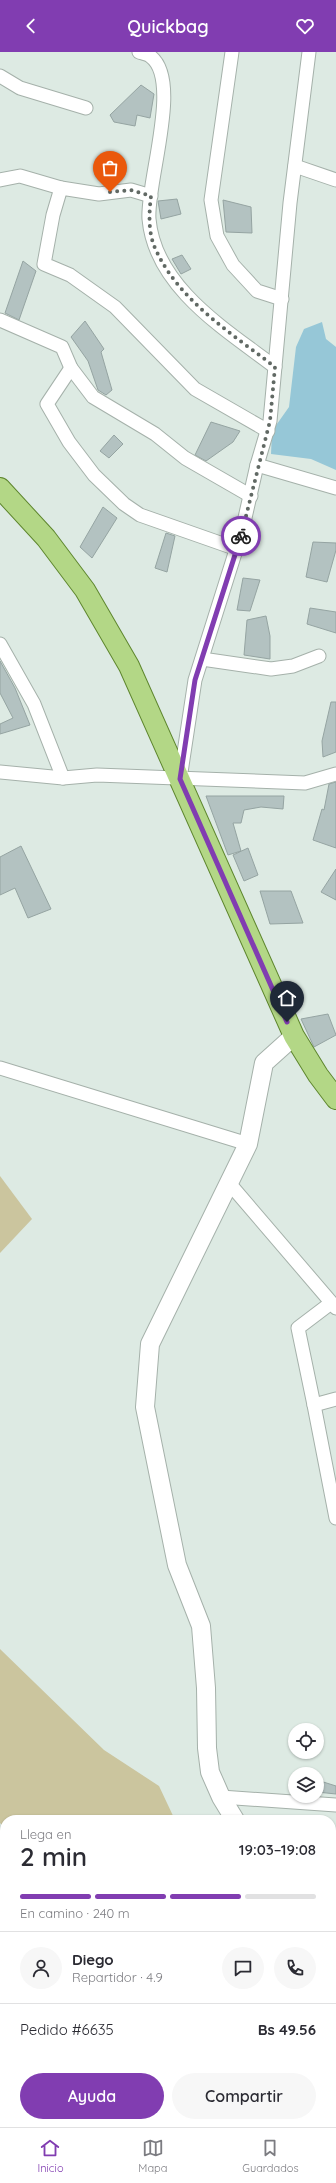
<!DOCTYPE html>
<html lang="es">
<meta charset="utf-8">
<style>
:root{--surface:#fff;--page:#f7f7f7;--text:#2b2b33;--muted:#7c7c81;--line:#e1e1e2;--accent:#813db1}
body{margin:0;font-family:Quicksand,sans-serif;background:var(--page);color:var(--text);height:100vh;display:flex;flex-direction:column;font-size:15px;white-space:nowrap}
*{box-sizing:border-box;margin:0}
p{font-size:13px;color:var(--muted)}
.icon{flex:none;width:22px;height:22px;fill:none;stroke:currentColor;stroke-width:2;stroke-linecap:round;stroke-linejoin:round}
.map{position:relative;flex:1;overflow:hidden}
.sheet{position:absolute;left:0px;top:1763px;width:336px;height:312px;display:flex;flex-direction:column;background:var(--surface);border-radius:16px 16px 0 0;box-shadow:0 1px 3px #0004}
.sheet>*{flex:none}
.fabs{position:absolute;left:288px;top:1671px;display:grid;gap:8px}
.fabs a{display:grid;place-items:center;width:36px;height:36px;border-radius:50%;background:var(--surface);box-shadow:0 1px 3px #0004;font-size:20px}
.pin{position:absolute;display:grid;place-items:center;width:34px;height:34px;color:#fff;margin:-41px -17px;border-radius:50% 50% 50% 0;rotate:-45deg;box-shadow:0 0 4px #0007}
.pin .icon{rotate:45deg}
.courier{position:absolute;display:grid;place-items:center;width:40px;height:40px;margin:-20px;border:3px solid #813db1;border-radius:50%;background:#fff;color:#222;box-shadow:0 1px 5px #0007}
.headline em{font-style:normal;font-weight:600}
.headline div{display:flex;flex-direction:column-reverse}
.headline{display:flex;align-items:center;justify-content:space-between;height:68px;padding:0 20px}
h1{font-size:26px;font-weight:600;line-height:30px}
.bar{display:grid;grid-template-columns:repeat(4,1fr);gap:6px 4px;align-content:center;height:48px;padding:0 20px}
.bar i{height:5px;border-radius:3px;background:var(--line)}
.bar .current{background:var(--accent)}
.bar p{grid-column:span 4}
.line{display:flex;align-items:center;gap:10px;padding:0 20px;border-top:1px solid var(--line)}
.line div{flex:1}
.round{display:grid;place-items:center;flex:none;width:42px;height:42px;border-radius:21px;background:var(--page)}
.action{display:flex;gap:8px;margin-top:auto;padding:8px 20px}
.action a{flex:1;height:46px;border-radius:24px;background:var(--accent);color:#fff;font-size:16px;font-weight:600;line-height:46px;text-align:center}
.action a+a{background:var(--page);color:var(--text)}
header{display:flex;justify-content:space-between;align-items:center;height:52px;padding:0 20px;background:var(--accent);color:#fff;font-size:18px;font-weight:600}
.dock{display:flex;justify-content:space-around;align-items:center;height:56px;border-top:1px solid var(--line);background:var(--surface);font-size:11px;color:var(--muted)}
.dock a{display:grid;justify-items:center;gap:2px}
.dock .current{color:var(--accent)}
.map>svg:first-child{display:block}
.green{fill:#cbc59e}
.water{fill:#96c7d7}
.building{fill:#b3c2c1;stroke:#95a4a2}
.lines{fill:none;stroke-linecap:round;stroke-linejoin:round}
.minor-casing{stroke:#a5b1aa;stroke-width:15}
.secondary-casing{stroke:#a5b1aa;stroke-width:20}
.primary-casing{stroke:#5e862e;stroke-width:22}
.minor{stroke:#fff;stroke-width:13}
.secondary{stroke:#fff;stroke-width:18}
.primary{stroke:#b3d786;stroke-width:20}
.done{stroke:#616964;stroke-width:4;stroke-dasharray:0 7.2}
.route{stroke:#813db1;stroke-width:5}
</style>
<header><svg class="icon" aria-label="back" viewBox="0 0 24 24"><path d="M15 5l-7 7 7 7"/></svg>Quickbag<svg class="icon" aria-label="heart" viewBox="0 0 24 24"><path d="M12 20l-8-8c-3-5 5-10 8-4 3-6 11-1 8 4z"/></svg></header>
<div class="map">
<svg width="336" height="2075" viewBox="0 0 336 2075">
<rect width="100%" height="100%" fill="#ddeae3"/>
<g class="green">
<path d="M0,1124L32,1167L0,1201Z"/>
<path d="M0,1597L104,1698L159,1734L175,1768H5V1776L0,1771Z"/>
<path d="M5,1896V1942H0V1898Z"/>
</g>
<path class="water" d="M322,270L326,287L336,295V418L311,407L271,402L272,379L289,355L296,295L304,277Z"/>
<g class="building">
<path d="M141,33L154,42L150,66L137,63L135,74L114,70L110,63Z"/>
<path d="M110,103L121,126L107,131L97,112Z"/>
<path d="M177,147L181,162L161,167L158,149Z"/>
<path d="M223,148L251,155L252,181L226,180Z"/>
<path d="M182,203L191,217L181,222L172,207Z"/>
<path d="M23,209L36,219L19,268L5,261Z"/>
<path d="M85,269L104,297L101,300L112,338L106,343L98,338L88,309L71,285Z"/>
<path d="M211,370L240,379L233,390L206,409L195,403Z"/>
<path d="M114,383L123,392L109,406L100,399Z"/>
<path d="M103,455L117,466L92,506L80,495Z"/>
<path d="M166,481L175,484L167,520L155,516Z"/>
<path d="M313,490L336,491V498L327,530L306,525Z"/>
<path d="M243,526L260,528L250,559L237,558Z"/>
<path d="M310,556L336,560V581L307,572Z"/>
<path d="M266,564L270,584V607L244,603L247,568Z"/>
<path d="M0,609L15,636L30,673L0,682V672L13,666L0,641Z"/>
<path d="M331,650H336V700L323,705L322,689Z"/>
<path d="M336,730V796L313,788L322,757L324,758L329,732Z"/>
<path d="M206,744H284L283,757L261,755L244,758L241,771H233L241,799L228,803Z"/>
<path d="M21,794L51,857L28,866L15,836L0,843V805Z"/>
<path d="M248,796L258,823L244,829L233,803Z"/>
<path d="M336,817V848L321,840Z"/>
<path d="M260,839H291L303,871L270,872Z"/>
<path d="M328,962L336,983L314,995L301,967Z"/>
<path d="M317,1728L336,1734V1742L317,1740Z"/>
</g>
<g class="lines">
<g class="minor-casing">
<g id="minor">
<path d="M139,0C142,1 147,2 150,4C183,27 146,131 149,167C155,235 225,277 275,315"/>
<path d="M232,0L211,148L217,184L233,213L257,239L282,247"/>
<path d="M0,24L20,36L86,56"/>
<path d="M295,114L336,128"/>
<path d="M0,128L20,124L61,136"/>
<path d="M151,144L131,138L99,142L61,136L53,163L44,212L70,223L115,255L195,337L268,379"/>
<path d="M0,268L62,295L71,316L93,345L155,382L185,406L251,444"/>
<path d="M71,316L47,352L69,390L94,423L124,452L140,463L237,497"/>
<path d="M257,413L336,436"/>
<path d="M0,592L34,652L63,726"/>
<path d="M202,607L271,617L293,614L319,604"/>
<path d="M0,720L63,726L97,723L305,731L336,722"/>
<path d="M180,727L195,628L242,479L257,413L270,369L290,151L309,0"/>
<path d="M0,1016L248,1092"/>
<path d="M229,1131L336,1256"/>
<path d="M336,1347L314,1353L336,1466"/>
<path d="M314,1353L298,1276L331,1251"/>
<path d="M221,1745L336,1753"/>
<path d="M331,1956H336"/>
</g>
</g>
<g class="secondary-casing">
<g id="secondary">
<path d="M235,1768L221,1745L210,1720L207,1696L206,1636L201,1574L177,1513L145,1355L150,1292L248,1092L264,1011L294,984"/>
<path d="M257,2075L260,2070"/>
</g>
</g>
<g class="primary-casing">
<path id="primary" d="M0,436L46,486L85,538L129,614L294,984L318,1023L336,1047"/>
</g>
<use href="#minor" class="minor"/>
<use href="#secondary" class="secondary"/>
<use href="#primary" class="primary"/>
</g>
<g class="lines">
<path class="done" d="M110,140L131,138L151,144C149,161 148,180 155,196C178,248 231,281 275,315L270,369L241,484"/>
<path class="route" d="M241,484L195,628L180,727L287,970"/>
</g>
</svg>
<div class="fabs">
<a><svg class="icon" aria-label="locate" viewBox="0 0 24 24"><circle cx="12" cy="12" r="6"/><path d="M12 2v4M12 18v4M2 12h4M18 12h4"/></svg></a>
<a><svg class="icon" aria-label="layers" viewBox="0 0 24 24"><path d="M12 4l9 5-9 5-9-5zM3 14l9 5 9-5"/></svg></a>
</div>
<div class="pin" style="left:110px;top:140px;background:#ea580c"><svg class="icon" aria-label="bag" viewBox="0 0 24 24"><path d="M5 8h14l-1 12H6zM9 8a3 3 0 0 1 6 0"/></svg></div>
<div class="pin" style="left:287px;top:970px;background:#1f2937"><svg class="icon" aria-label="home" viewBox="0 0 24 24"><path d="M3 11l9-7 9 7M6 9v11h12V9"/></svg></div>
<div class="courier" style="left:241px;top:484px"><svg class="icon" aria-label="bike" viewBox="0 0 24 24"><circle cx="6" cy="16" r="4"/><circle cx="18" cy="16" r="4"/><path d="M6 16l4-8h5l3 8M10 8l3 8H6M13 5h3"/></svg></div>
<section class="sheet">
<div class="headline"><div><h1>2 min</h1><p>Llega en</p></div><em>19:03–19:08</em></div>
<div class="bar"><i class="current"></i><i class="current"></i><i class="current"></i><i></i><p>En camino · 240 m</p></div>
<div class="line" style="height:72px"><a class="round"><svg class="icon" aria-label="person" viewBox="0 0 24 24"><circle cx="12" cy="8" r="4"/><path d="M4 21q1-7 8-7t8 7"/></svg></a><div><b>Diego</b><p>Repartidor · 4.9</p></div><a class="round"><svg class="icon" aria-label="chat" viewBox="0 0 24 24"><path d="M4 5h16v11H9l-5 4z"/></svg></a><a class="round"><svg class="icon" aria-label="phone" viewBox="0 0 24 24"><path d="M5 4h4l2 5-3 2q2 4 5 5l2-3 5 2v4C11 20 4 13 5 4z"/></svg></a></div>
<div class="line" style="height:52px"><div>Pedido #6635</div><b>Bs 49.56</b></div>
<div class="action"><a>Ayuda</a><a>Compartir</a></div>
</section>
</div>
<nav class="dock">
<a class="current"><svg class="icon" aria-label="home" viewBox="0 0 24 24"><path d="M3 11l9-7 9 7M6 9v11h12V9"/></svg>Inicio</a>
<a><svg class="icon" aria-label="map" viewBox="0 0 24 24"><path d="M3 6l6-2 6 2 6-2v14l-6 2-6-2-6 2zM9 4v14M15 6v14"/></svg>Mapa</a>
<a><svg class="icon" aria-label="saved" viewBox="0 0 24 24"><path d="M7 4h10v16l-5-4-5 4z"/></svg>Guardados</a>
</nav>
